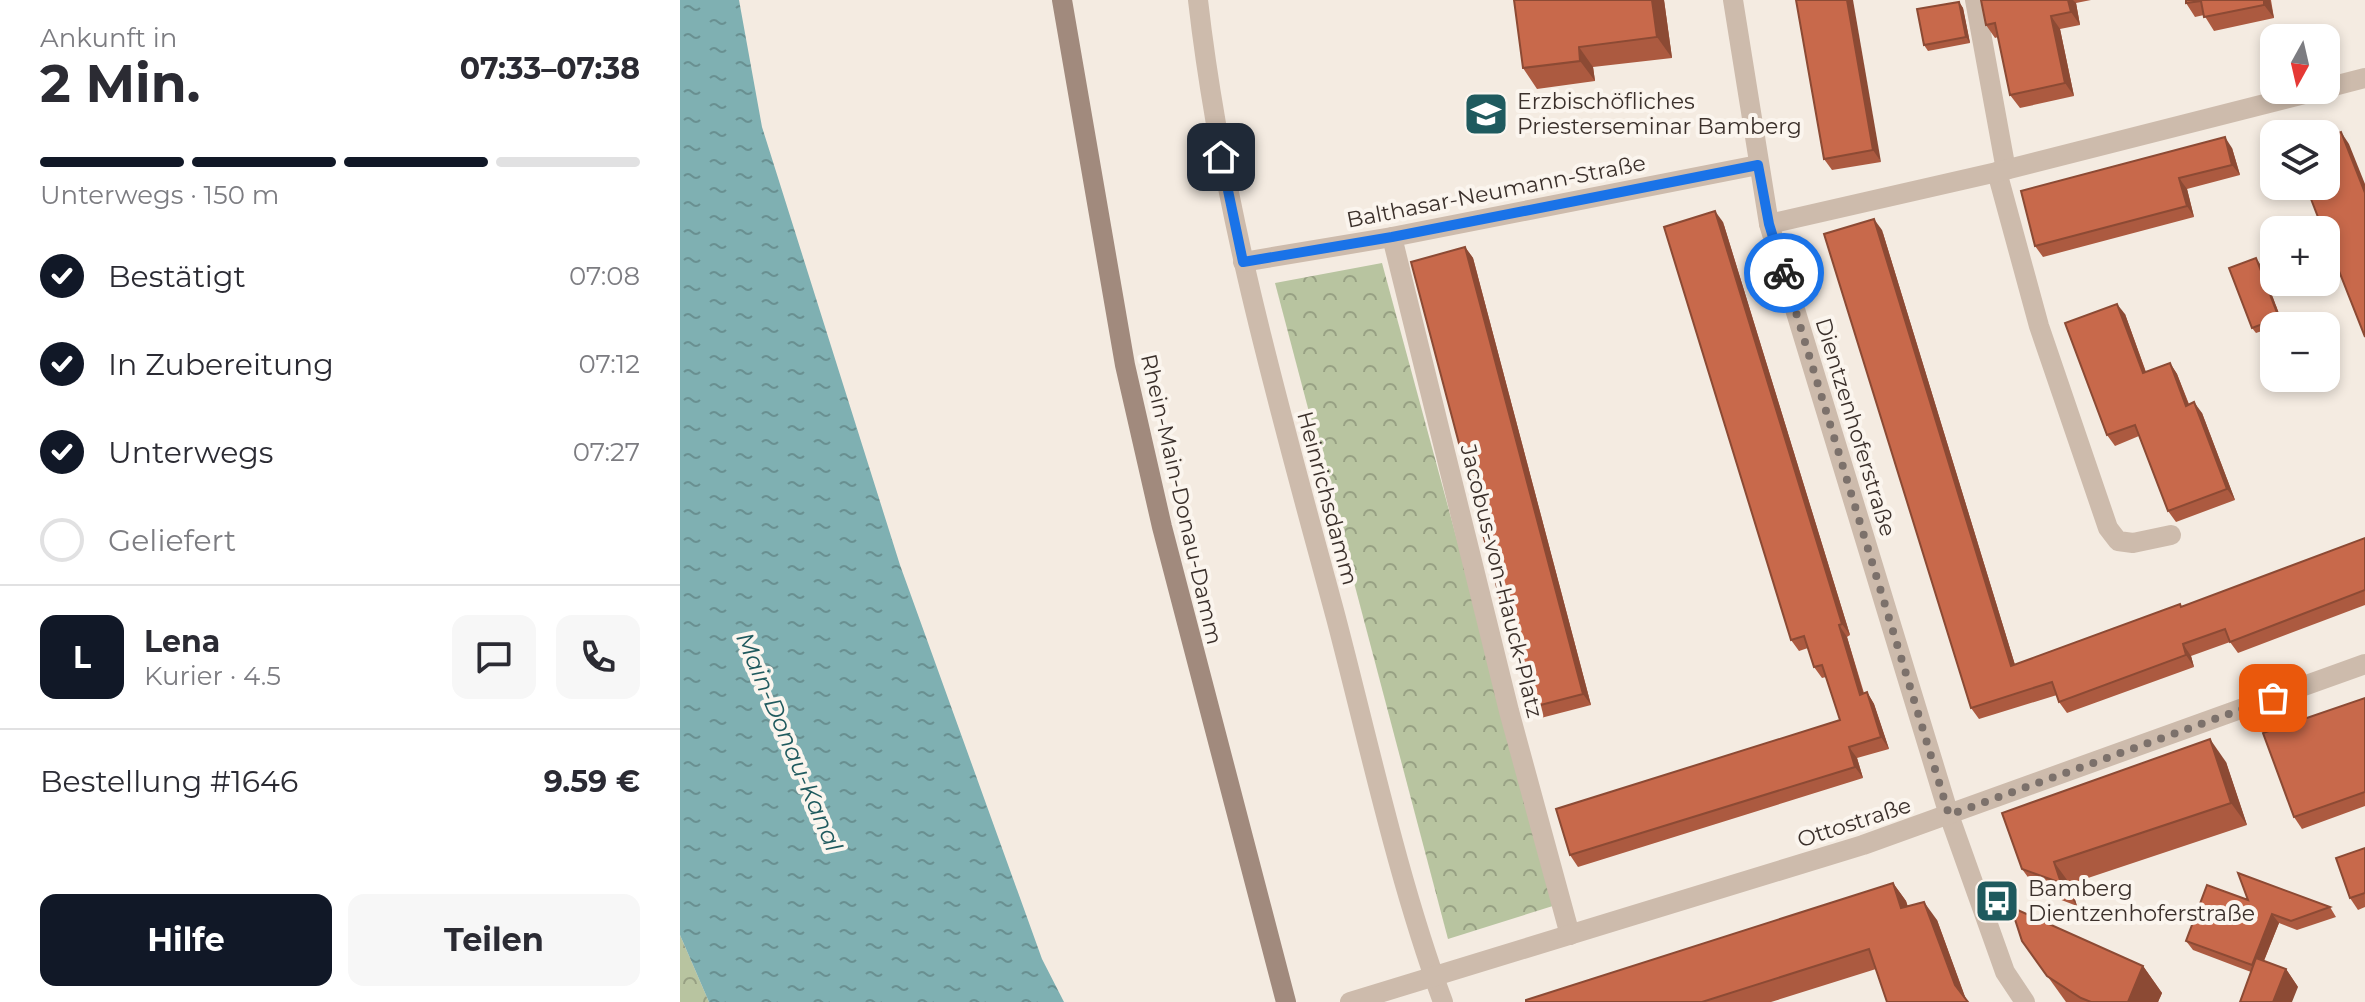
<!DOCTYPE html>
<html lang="de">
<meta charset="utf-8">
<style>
:root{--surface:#fff;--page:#f7f7f7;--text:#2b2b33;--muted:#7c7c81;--line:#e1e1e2;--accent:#111827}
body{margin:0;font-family:Montserrat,sans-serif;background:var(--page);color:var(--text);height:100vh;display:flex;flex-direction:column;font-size:30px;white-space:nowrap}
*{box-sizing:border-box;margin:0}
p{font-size:26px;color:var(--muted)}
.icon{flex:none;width:44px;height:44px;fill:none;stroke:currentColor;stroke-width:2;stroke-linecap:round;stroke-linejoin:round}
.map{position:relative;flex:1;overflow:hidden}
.panel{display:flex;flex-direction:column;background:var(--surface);width:680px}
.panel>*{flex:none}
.needle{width:52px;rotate:188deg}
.controls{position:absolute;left:1580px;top:24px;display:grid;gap:16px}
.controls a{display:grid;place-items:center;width:80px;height:80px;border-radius:16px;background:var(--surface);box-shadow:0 4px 12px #0003;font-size:40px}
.pin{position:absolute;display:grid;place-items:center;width:68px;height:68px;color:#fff;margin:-34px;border-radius:16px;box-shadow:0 4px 12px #0006}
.courier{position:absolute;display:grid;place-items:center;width:80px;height:80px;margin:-40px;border:6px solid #1a73e8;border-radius:50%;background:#fff;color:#222;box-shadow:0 2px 10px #0007}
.overview em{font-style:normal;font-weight:700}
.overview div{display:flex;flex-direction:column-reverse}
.overview{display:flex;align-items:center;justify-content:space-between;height:136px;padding:0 40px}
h1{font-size:52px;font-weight:700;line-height:60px}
.bar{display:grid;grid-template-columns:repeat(4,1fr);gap:12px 8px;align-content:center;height:96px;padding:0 40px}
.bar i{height:10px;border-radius:6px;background:var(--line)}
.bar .on{background:var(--accent)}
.bar p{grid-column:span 4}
.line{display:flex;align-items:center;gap:20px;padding:0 40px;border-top:2px solid var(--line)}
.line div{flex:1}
.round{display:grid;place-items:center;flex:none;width:84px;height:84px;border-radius:16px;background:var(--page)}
ol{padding:0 40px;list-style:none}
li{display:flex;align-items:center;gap:24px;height:88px}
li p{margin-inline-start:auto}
li .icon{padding:8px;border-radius:50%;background:var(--accent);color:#fff;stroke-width:4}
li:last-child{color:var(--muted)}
li i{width:44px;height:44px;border:4px solid var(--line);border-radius:50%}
.action{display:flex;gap:16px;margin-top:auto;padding:16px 40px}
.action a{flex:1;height:92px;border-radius:16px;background:var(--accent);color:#fff;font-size:32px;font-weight:700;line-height:92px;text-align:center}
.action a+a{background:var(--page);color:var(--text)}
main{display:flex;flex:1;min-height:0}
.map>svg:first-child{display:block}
.park{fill:url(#park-crowns)}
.water{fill:url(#water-ripples)}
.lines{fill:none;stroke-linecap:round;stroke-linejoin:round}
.lane{stroke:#cdbbac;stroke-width:20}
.street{stroke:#cdbbac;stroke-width:20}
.secondary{stroke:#a18a7d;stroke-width:20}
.wall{fill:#ac5a40}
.shaded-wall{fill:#8c4a34}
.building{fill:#c8694b;stroke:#8c4a34;stroke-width:2}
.done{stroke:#7c716b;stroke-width:8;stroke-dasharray:0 14.4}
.route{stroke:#1a73e8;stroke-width:10}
.labels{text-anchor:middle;stroke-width:8;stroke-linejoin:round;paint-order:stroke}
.poi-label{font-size:22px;fill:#3b302b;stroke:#fbf5ee;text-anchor:start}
.street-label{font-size:22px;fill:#3b302b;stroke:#fbf5ee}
.water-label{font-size:24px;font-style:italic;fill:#1f5a5e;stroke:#fbf5ee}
</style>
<main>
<section class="panel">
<div class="overview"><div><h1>2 Min.</h1><p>Ankunft in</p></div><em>07:33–07:38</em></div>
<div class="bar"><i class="on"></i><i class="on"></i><i class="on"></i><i></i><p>Unterwegs · 150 m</p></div>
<ol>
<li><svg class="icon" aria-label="check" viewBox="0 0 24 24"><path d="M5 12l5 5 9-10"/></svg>Bestätigt<p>07:08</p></li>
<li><svg class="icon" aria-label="check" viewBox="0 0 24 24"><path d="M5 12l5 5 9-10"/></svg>In Zubereitung<p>07:12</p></li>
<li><svg class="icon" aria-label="check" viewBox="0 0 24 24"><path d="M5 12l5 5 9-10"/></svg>Unterwegs<p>07:27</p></li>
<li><i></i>Geliefert</li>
</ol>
<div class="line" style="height:144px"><b class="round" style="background:var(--accent);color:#fff">L</b><div><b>Lena</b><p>Kurier · 4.5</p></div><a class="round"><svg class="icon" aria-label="chat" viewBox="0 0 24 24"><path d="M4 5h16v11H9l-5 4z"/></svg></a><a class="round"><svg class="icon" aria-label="phone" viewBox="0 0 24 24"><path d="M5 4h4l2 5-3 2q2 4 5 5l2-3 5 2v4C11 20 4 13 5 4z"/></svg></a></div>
<div class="line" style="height:104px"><div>Bestellung #1646</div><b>9.59 €</b></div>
<div class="action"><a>Hilfe</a><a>Teilen</a></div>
</section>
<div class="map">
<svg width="1685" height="1002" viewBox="0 0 1685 1002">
<defs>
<pattern id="park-crowns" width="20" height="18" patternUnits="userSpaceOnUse" patternTransform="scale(2)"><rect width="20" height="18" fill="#b8c4a0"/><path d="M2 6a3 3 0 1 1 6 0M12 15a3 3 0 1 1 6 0" fill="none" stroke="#97a083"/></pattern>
<pattern id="water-ripples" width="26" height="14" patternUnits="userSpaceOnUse" patternTransform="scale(2)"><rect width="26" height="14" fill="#7fb0b2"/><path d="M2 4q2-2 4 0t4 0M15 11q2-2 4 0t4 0" fill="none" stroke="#699091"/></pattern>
</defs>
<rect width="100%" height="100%" fill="#f4ebe1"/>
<g class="park">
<path d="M702,263L876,905L768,939L595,283Z"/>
<path d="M0,935L29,1002H0Z"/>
</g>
<path class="water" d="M0,0H59L82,127L220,565L362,959L384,1002H29L0,935Z"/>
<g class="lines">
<g class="lane">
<path d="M1295,0L1326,170"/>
<path d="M1317,172L1359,326L1428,528L1438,541L1453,543L1491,535"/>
<path d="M712,237L829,711L890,935"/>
</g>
<g class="street">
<path d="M518,0C542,211 601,414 656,618C689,744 718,880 763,1002"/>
<path d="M1053,0L1089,224L1269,815L1325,972L1345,1002"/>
<path d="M1646,88L1685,78"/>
<path d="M1089,224L1317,172L1640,90"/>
<path d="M563,262L712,237L1078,165"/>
<path d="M670,1002L1183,845L1685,664"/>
</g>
<path class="secondary" d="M382,0L445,365L482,527L606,1002"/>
</g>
<g class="wall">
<path d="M984,0L992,58L913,67L915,81L857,89L843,68Z"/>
<path d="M1116,0L1201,162L1152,170L1144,159Z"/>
<path d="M1301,0H1411L1396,3L1400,25L1380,29L1394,96L1340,108L1330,95L1318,37L1315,38L1306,25Z"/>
<path d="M1506,0H1591L1594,18L1534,31L1524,15L1515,17L1506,3Z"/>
<path d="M1279,2L1283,8L1290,43L1248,51L1244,45Z"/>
<path d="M1552,148L1560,175L1507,189L1514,217L1363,257L1355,246Z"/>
<path d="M1043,222L1170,635L1167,637L1184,693L1187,692L1194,704L1209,749L1177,758L1183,778L898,867L890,855L1160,720L1146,677L1142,678L1134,667L1128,648L1119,651L1111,640Z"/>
<path d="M1202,230L1335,665L1500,604L1502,607L1685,538V605L1558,653L1550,642L1511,656L1514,667L1387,713L1379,702L1377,695L1299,719L1291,708Z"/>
<path d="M785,247L793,258L911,705L857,719L849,708Z"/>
<path d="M1580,264L1603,324L1576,333L1572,328Z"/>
<path d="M1445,314L1466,372L1490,363L1497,374L1509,404L1522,413L1555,500L1496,522L1488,511L1459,436L1435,446L1427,435Z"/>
<path d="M1685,698V806L1622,829L1614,817Z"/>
<path d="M1546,762L1567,825L1390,884L1397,906L1358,891L1342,869Z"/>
<path d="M1685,848V907L1678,910L1670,898Z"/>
<path d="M1213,883L1226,901L1228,907L1257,920L1286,1000L1196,969L1091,1002H846Z"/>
<path d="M1568,900L1650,907L1656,917L1617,930L1599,923L1584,961L1606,969L1618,987L1571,972L1513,950L1506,941Z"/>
<path d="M1342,941L1463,966L1482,993L1478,1002H1386Z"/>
</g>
<g class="shaded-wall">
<path d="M972,0H984L992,58L977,37Z"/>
<path d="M1167,0H1173L1201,162L1193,150Z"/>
<path d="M1388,0H1393L1396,3L1400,25L1391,12Z"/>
<path d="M1584,0H1590L1594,18L1584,5Z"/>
<path d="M1279,2L1283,8L1290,43L1286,37Z"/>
<path d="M1371,16L1380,29L1394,96L1385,83Z"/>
<path d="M899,47L913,67L915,81L900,61Z"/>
<path d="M1661,132L1669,144L1685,184V193Z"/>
<path d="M1545,137L1552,148L1560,175L1552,165Z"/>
<path d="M1499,178L1507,189L1514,217L1507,206Z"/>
<path d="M1035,211L1043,222L1170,635L1162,624Z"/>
<path d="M1194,219L1202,230L1339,678L1331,666Z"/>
<path d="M785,247L793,258L911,705L903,694Z"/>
<path d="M1576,258L1580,264L1603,324L1599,318Z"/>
<path d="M1437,304L1445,314L1470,384L1463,373Z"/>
<path d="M1490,363L1497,374L1513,416L1506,406Z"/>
<path d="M1514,402L1522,413L1555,500L1547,489Z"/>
<path d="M1159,625L1167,637L1187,706L1180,695Z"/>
<path d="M1503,644L1511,656L1514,667L1506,655Z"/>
<path d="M1187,692L1194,704L1209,749L1201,737Z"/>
<path d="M1530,739L1546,762L1567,825L1551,803Z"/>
<path d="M1169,747L1177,758L1183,778L1175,767Z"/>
<path d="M1374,862L1390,884L1397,906L1381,883Z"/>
<path d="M1213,883L1226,901L1234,926L1221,908Z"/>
<path d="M1244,902L1257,920L1287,1002L1275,985Z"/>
<path d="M1592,914L1599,923L1578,975L1572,965Z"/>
<path d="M1463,966L1482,993L1478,1002H1448Z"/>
<path d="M1606,969L1618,987L1612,1002H1593Z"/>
</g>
<g class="building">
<path d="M834,0H972L977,37L899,47L900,61L843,68Z"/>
<path d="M1116,0H1167L1193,150L1144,159Z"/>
<path d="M1301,0H1388L1391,12L1371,16L1385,83L1330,95L1315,23L1306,25Z"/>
<path d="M1506,0H1584V5L1524,17L1521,1L1506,3Z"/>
<path d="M1279,2L1286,37L1244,45L1237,9Z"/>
<path d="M1661,132L1685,193V337L1646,238V230H1643L1626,186H1646V138Z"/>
<path d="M1545,137L1552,165L1499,178L1507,206L1355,246L1341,191Z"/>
<path d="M1035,211L1162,624L1159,625L1180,695L1187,692L1201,737L1169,747L1175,767L890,855L876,809L1160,720L1142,665L1134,667L1124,636L1111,640L984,227Z"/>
<path d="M1194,219L1331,666L1500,604L1501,607L1685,538V590L1550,642L1545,629L1503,644L1506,655L1379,702L1372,682L1291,708L1144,234Z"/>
<path d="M785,247L903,694L849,708L731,262Z"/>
<path d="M1576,258L1599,318L1572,328L1549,268Z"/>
<path d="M1437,304L1463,373L1490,363L1506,406L1514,402L1547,489L1488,511L1455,425L1427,435L1385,323Z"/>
<path d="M1685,698V792L1614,817L1583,733Z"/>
<path d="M1530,739L1551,803L1374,862L1381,883L1342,869L1322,813Z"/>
<path d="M1685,848V893L1670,898L1656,858Z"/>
<path d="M1558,873L1650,907L1611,921L1592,914L1572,965L1506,941L1527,885L1568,900Z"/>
<path d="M1213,883L1221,908L1244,902L1275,985L1288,1002H1207L1189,949L1022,1002H846V1000Z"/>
<path d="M1331,907L1463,966L1448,1002H1411L1401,998L1367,976L1342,941Z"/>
<path d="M1576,958L1606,969L1593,1002H1560Z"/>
</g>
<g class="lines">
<path class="done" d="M1104,273L1269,815L1593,698"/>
<path class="route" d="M541,157L563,262L712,237L1078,165L1089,224L1104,273"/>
</g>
<defs>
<g id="university-square" transform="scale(2.3)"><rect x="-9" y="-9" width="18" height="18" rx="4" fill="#1f5a5e" stroke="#fbf5ee"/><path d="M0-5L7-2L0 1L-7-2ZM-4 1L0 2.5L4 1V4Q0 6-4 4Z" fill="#fff"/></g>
<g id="bus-square" transform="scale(2.3)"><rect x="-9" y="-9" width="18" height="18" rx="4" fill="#1f5a5e" stroke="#fbf5ee"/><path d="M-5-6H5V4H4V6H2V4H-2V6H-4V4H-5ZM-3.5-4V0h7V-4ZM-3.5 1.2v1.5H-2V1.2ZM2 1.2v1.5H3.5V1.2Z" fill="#fff"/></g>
</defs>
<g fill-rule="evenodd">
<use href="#university-square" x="806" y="114"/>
<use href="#bus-square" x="1317" y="901"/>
</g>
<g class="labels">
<g class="poi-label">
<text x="837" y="109">Erzbischöfliches<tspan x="837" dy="25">Priesterseminar Bamberg</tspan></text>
<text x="1348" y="896">Bamberg<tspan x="1348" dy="25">Dientzenhoferstraße</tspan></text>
</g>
<g class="street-label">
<text transform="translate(816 191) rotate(-11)" y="8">Balthasar-Neumann-Straße</text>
<text transform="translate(1176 427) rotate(73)" y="8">Dientzenhoferstraße</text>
<text transform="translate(648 498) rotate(75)" y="8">Heinrichsdamm</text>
<text transform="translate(502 499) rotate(77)" y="8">Rhein-Main-Donau-Damm</text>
<text transform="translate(822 581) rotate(76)" y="8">Jacobus-von-Hauck-Platz</text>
<text transform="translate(1174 822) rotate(-18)" y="8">Ottostraße</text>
</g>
<g class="water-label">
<text transform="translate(109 742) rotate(67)" y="8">Main-Donau-Kanal</text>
</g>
</g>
</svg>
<div class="controls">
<a><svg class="needle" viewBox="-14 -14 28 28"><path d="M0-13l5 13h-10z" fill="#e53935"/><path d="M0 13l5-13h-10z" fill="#7c7c81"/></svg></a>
<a><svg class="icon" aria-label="layers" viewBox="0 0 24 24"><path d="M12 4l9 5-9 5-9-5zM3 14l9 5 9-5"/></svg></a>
<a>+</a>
<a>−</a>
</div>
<div class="pin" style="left:1593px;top:698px;background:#ea580c"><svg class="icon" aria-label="bag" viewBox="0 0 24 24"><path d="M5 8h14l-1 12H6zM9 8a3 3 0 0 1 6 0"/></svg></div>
<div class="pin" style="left:541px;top:157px;background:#1f2937"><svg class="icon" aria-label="home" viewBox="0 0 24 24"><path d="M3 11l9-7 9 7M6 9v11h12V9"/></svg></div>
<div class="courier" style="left:1104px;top:273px"><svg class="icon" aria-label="bike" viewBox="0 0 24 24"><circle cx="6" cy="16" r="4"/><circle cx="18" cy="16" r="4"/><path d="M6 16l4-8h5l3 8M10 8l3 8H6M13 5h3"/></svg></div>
</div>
</main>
